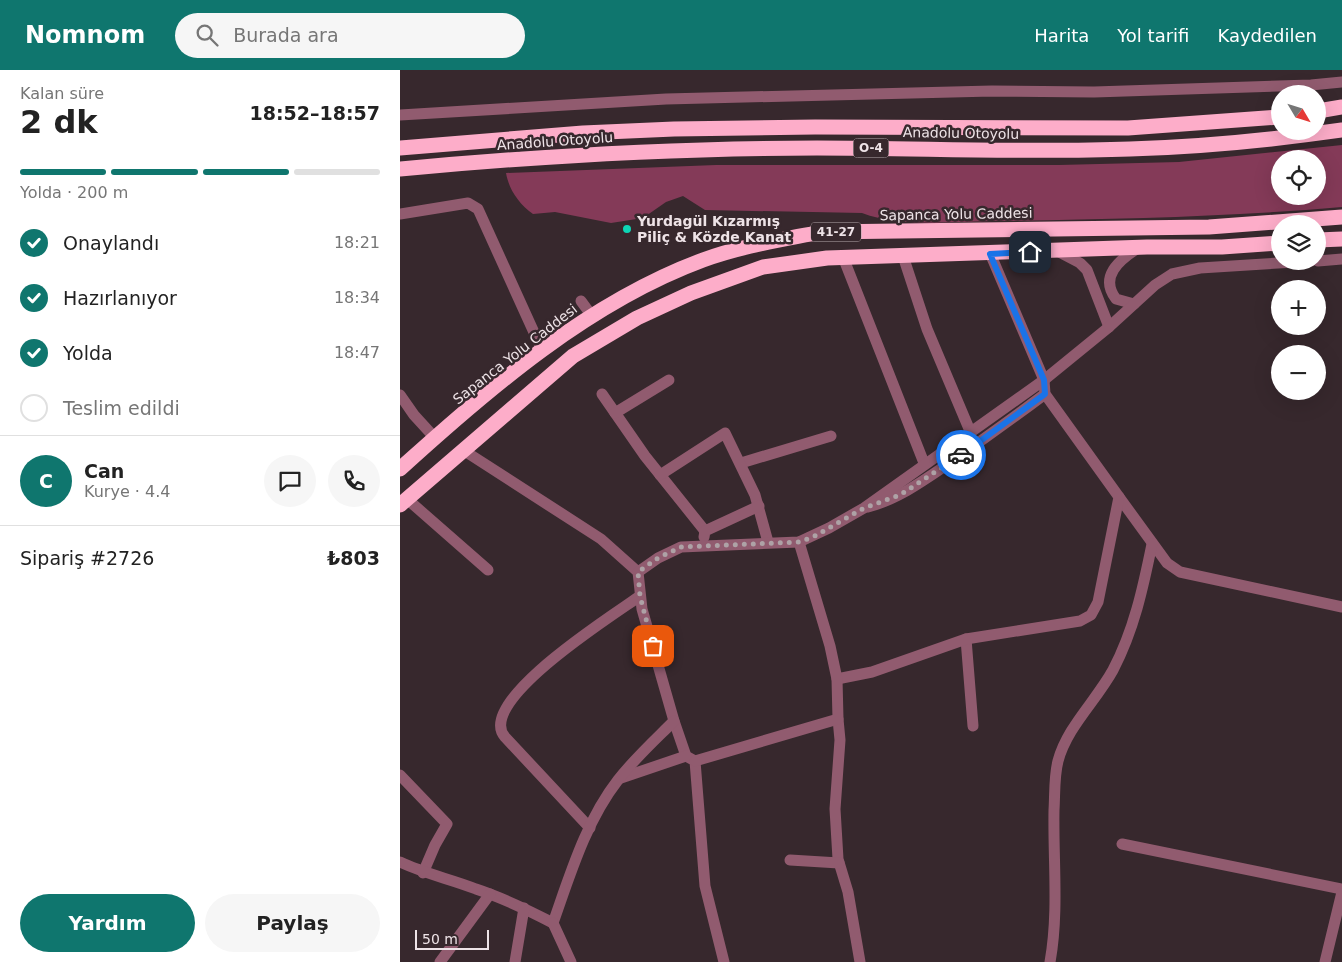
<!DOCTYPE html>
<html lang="tr">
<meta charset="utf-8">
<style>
:root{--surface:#fff;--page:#f6f6f6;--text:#222;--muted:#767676;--line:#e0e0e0;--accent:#0f766e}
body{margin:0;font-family:"DejaVu Sans",sans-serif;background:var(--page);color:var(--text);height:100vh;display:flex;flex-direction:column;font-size:19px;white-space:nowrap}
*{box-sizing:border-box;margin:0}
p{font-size:16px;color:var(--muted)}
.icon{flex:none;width:28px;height:28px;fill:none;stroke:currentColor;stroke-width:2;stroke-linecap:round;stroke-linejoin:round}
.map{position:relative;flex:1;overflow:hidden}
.side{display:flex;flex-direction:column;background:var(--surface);width:400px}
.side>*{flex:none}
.needle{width:32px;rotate:128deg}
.tools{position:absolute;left:871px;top:15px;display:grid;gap:10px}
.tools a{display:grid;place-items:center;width:55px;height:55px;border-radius:50%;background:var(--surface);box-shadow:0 5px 20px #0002;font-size:25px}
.scale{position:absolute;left:15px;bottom:12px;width:74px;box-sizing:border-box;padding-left:5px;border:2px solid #eee3e7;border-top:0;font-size:14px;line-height:18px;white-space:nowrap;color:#eee3e7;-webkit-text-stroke:4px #37282d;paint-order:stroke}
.pin{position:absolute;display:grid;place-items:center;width:42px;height:42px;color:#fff;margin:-21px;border-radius:10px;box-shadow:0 2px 8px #0006}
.courier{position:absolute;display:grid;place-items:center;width:50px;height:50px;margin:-25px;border:4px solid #1a73e8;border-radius:50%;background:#fff;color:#222;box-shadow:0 1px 6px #0007}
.headline em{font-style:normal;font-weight:600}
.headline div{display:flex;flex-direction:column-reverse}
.headline{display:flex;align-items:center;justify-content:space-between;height:85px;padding:0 20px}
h1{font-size:32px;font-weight:600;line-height:38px}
.bar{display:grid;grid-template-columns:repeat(4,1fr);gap:8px 5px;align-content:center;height:60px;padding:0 20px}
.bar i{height:6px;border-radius:4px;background:var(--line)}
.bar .current{background:var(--accent)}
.bar p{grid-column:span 4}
.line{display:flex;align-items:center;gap:12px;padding:0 20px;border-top:1px solid var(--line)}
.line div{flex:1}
.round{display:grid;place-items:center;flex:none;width:52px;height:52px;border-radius:26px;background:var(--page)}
ol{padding:0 20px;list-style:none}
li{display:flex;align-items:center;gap:15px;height:55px}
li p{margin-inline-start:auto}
li .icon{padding:5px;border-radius:50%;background:var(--accent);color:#fff;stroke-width:4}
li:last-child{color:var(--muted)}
li i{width:28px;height:28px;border:2px solid var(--line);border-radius:50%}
.action{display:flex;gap:10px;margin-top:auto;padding:10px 20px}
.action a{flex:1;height:58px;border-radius:30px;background:var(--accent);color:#fff;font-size:20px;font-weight:600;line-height:58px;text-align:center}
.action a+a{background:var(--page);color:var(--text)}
header{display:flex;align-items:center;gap:30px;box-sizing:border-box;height:70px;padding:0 25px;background:var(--accent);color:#fff}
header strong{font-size:24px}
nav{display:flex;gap:28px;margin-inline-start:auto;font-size:18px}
.search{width:350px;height:45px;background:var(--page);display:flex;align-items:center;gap:12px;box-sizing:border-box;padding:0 18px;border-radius:28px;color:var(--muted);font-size:19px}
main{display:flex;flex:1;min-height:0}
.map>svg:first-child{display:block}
.forest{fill:#843a58;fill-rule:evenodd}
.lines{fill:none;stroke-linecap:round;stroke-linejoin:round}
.street{stroke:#915b6f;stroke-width:11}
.highway{stroke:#fdadc9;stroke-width:15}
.done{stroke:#aea2a6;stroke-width:5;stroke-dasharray:0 9}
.route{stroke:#1a73e8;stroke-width:6}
.poi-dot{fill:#0dd5b5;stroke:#37282d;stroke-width:2}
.labels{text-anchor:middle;stroke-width:5;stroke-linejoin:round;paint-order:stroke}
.shield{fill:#37282d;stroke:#b7abaf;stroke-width:1}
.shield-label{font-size:12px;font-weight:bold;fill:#eee3e7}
.street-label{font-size:14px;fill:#eee3e7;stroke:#37282d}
.poi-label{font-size:14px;font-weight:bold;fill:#eee3e7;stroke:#37282d;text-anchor:start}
</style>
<header>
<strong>Nomnom</strong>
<div class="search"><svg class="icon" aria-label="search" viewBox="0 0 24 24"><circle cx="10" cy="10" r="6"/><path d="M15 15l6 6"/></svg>Burada ara</div>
<nav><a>Harita</a><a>Yol tarifi</a><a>Kaydedilen</a></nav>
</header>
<main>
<section class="side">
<div class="headline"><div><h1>2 dk</h1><p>Kalan süre</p></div><em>18:52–18:57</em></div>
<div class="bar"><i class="current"></i><i class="current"></i><i class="current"></i><i></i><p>Yolda · 200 m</p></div>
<ol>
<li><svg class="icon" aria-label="check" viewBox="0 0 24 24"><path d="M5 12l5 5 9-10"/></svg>Onaylandı<p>18:21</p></li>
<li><svg class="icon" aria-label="check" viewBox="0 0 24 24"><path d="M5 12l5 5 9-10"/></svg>Hazırlanıyor<p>18:34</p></li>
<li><svg class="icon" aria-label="check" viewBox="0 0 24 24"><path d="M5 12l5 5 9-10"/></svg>Yolda<p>18:47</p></li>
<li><i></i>Teslim edildi</li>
</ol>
<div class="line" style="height:90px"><b class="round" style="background:var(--accent);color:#fff">C</b><div><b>Can</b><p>Kurye · 4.4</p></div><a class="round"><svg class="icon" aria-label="chat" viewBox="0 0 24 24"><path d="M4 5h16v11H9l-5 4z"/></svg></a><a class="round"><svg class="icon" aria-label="phone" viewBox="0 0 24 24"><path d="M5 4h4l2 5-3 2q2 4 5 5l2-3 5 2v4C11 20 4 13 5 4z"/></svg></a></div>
<div class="line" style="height:65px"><div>Sipariş #2726</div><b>₺803</b></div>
<div class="action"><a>Yardım</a><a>Paylaş</a></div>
</section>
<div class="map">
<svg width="942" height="892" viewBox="0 0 942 892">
<rect width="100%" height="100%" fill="#37282d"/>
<path class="forest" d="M942,75V137C828,147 715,149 601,151C559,151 501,158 462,143L305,140L283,126L266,132L243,148L211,153L155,142L133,144C119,134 109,120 106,103L316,95H659L779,92ZM880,89H918V126H880Z"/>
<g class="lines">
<g class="street">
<path d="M0,45L266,29L592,21L694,22L911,15L942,12"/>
<path d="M0,144L68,133L78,139L142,280"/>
<path d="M659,182L680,193L687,200L709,257"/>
<path d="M503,186L527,259L570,361"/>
<path d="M443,187L524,393"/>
<path d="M918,191L942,189"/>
<path d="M181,231L192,246"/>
<path d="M734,234L716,229C699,207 719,190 738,178"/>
<path d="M202,324L245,386L305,461"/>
<path d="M0,325L14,345L35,368"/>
<path d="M215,343L269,310"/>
<path d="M63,380L201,469L238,502L242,539L274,651L286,686L295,691L305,816L324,892"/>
<path d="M341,393L431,366"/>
<path d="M260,405L325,363L355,425L368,472"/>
<path d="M719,427L767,493L780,502L942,537"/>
<path d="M7,429L88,500"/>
<path d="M468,437C498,429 523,411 548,394C581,371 613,348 645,324"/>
<path d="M304,467L305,461L359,436"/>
<path d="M238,502L258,488L281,477L399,472L429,458L464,438L644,310L709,257L755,215L772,204L800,198L911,191"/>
<path d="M566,569L573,656"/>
<path d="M437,609L472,602L566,569L680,551L691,545L698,532L719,427L645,324L644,310L590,183"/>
<path d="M438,649L440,670L435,739L438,789L448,822L460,892"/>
<path d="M295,691L438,649L437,609L430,576L399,472"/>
<path d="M0,705L47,754L35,775L23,803"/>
<path d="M221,708L286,686"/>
<path d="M190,758L105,667C74,632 215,544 240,526"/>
<path d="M722,774L942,819"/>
<path d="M390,790L439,793"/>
<path d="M0,792C25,804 51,809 76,819C103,828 128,840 153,853C170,805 186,751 218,710C234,689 255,670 274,651"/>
<path d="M153,853L171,892"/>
<path d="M40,892L90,824"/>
<path d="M115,892L124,838"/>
<path d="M650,892C659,842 653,790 654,740C655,724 654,706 658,691C667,657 696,631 713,600C734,560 743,518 752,474"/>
<path d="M925,892L942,822"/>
</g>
<g class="highway">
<path d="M918,41L942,37"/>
<path d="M0,78L183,63L274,59L415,57L728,58L880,47"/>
<path d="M0,99C139,86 277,78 417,78C521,78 626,83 730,79C801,77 872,70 942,60"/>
<path d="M918,170L942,169"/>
<path d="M0,399C89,318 189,232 303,190C341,176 381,170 421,162L809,157L942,147"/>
<path d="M0,435L173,286L237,248L291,223L363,197L427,188L747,177H822L880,173"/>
</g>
</g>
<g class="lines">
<path class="done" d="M253,576L240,526L238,502L258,488L281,477L399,472L413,467L464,438L500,425L561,385"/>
<path class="route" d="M561,385L645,324L644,310L590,184L630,182"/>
</g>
<circle class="poi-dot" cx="227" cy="159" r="5"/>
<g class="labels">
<g class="shield">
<rect x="453.5" y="68.5" width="35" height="19" rx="4"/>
<rect x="411" y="152.5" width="50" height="19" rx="4"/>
</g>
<g class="shield-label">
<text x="471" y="82">O-4</text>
<text x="436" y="166">41-27</text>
</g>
<g class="street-label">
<text transform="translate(561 63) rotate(1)" y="5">Anadolu Otoyolu</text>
<text transform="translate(155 71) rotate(-4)" y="5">Anadolu Otoyolu</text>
<text transform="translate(556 144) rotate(-1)" y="5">Sapanca Yolu Caddesi</text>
<text transform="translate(115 284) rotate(-38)" y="5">Sapanca Yolu Caddesi</text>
</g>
<g class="poi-label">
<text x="237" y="156">Yurdagül Kızarmış<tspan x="237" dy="16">Piliç &amp; Közde Kanat</tspan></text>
</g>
</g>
</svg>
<div class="tools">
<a><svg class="needle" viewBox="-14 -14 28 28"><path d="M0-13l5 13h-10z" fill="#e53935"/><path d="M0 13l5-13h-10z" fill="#767676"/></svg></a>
<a><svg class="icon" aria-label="locate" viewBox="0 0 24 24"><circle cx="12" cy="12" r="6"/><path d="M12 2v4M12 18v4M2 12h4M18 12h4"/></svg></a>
<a><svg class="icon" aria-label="layers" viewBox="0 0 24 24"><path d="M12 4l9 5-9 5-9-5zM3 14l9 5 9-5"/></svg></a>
<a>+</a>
<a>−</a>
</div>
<div class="scale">50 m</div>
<div class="pin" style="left:253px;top:576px;background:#ea580c"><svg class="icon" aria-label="bag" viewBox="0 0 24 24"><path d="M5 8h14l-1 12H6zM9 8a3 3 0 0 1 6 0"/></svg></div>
<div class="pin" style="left:630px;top:182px;background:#1f2937"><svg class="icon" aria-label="home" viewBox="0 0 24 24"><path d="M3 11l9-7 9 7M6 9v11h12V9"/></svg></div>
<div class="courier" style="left:561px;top:385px"><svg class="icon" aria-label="car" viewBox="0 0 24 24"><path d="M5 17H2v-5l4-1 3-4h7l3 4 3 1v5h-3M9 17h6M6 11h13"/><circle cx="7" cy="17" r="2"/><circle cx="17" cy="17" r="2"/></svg></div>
</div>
</main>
